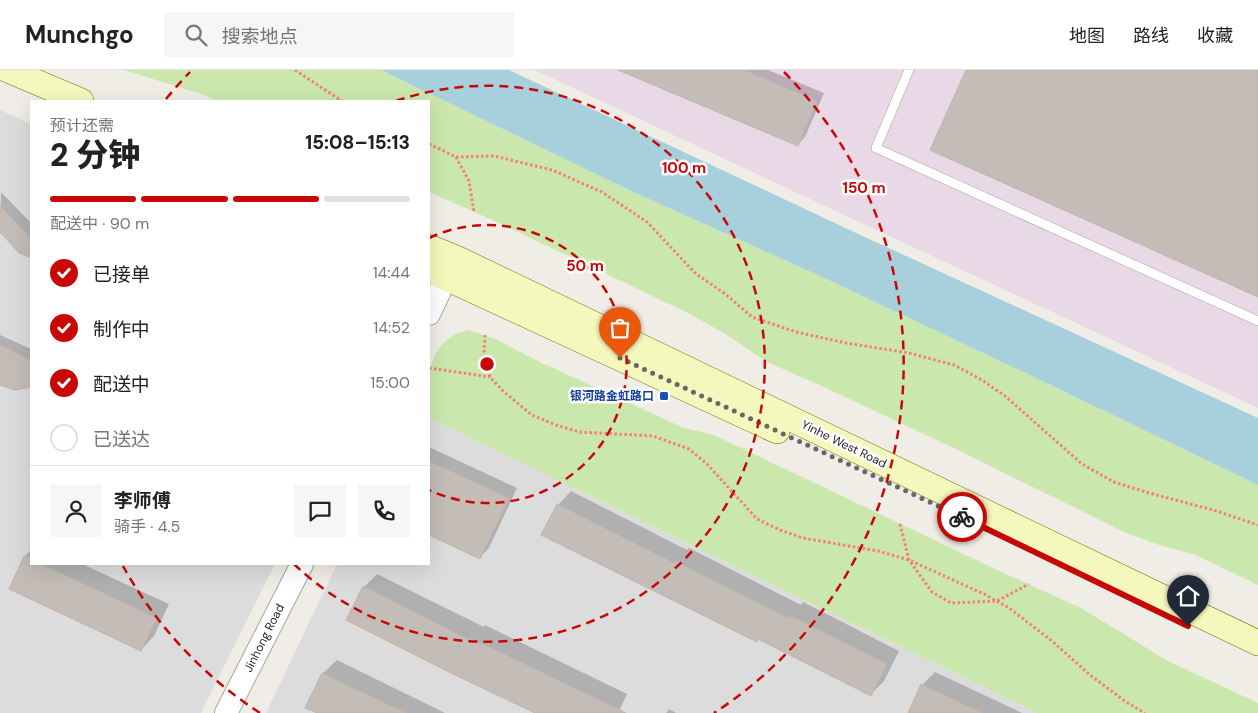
<!DOCTYPE html>
<html lang="zh">
<meta charset="utf-8">
<style>
:root{--surface:#fff;--page:#f6f6f6;--text:#222;--muted:#767676;--line:#e0e0e0;--accent:#c80807}
body{margin:0;font-family:"DM Sans","Noto Sans SC",sans-serif;background:var(--page);color:var(--text);height:100vh;display:flex;flex-direction:column;font-size:19px;white-space:nowrap}
*{box-sizing:border-box;margin:0}
p{font-size:16px;color:var(--muted)}
.icon{flex:none;width:28px;height:28px;fill:none;stroke:currentColor;stroke-width:2;stroke-linecap:round;stroke-linejoin:round}
.map{position:relative;flex:1;overflow:hidden}
.details{position:absolute;left:30px;top:30px;width:400px;height:465px;display:flex;flex-direction:column;background:var(--surface);border-radius:0px;box-shadow:0 5px 20px #0002}
.details>*{flex:none}
.pin{position:absolute;display:grid;place-items:center;width:42px;height:42px;color:#fff;margin:-51px -21px;border-radius:50% 50% 50% 0;rotate:-45deg;box-shadow:0 0 5px #0007}
.pin .icon{rotate:45deg}
.courier{position:absolute;display:grid;place-items:center;width:50px;height:50px;margin:-25px;border:4px solid #c80807;border-radius:50%;background:#fff;color:#222;box-shadow:0 1px 6px #0007}
.head em{font-style:normal;font-weight:800}
.head div{display:flex;flex-direction:column-reverse}
.head{display:flex;align-items:center;justify-content:space-between;height:85px;padding:0 20px}
h1{font-size:32px;font-weight:800;line-height:38px}
.bar{display:grid;grid-template-columns:repeat(4,1fr);gap:8px 5px;align-content:center;height:60px;padding:0 20px}
.bar i{height:6px;border-radius:4px;background:var(--line)}
.bar .on{background:var(--accent)}
.bar p{grid-column:span 4}
.line{display:flex;align-items:center;gap:12px;padding:0 20px;border-top:1px solid var(--line)}
.line div{flex:1}
.round{display:grid;place-items:center;flex:none;width:52px;height:52px;border-radius:0px;background:var(--page)}
ol{padding:0 20px;list-style:none}
li{display:flex;align-items:center;gap:15px;height:55px}
li p{margin-inline-start:auto}
li .icon{padding:5px;border-radius:50%;background:var(--accent);color:#fff;stroke-width:4}
li:last-child{color:var(--muted)}
li i{width:28px;height:28px;border:2px solid var(--line);border-radius:50%}
header{display:flex;align-items:center;gap:30px;box-sizing:border-box;height:70px;padding:0 25px;background:var(--surface);border-bottom:1px solid var(--line)}
header strong{font-size:24px}
nav{display:flex;gap:28px;margin-inline-start:auto;font-size:18px}
.search{width:350px;height:45px;background:var(--page);display:flex;align-items:center;gap:12px;box-sizing:border-box;padding:0 18px;border-radius:0px;color:var(--muted);font-size:19px}
.map>svg:first-child{display:block}
.residential{fill:#dddcdc}
.industrial{fill:#e9d8e5}
.grass{fill:#cae8ae}
.water{fill:#a8d0dc}
.shadow{fill:#0003}
.building{fill:#c4bcb6;stroke:#c1b4a9}
.lines{fill:none;stroke-linecap:round;stroke-linejoin:round}
.service-casing{stroke:#a6a6a6;stroke-width:10}
.tertiary-casing{stroke:#a6a6a6;stroke-width:24}
.secondary-casing{stroke:#687408;stroke-width:26}
.path{stroke:#f58072;stroke-width:3;stroke-dasharray:2.5 2.5;stroke-linecap:butt}
.service{stroke:#fff;stroke-width:9}
.tertiary{stroke:#fff;stroke-width:22}
.secondary{stroke:#f4f8bc;stroke-width:25}
.done{stroke:#686765;stroke-width:5;stroke-dasharray:0 9}
.route{stroke:#c80807;stroke-width:6}
.ring{fill:none;stroke:#c80807;stroke-width:2.5;stroke-dasharray:9 6}
.transit-dot{fill:#1a4fb4;stroke:#fff;stroke-width:2}
.labels{text-anchor:middle;stroke-width:5;stroke-linejoin:round;paint-order:stroke}
.transit-label{font-size:12px;font-weight:bold;fill:#164399;stroke:#fff;text-anchor:end}
.street-label{font-size:12px;fill:#1f1f1f;stroke:#fff}
.centre{fill:#c80807;stroke:#fff;stroke-width:2.5}
.ring-label{font-size:15px;text-anchor:middle;font-weight:bold;fill:#c80807;stroke:#fff;stroke-width:5;stroke-linejoin:round;paint-order:stroke}
</style>
<header>
<strong>Munchgo</strong>
<div class="search"><svg class="icon" aria-label="search" viewBox="0 0 24 24"><circle cx="10" cy="10" r="6"/><path d="M15 15l6 6"/></svg>搜索地点</div>
<nav><a>地图</a><a>路线</a><a>收藏</a></nav>
</header>
<div class="map">
<svg width="1258" height="643" viewBox="0 0 1258 643">
<rect width="100%" height="100%" fill="#f0ede6"/>
<g class="residential">
<path d="M0,40L31,54V494H275L201,643H0Z"/>
<path d="M429,348L1037,643H266L337,494H429Z"/>
</g>
<path class="industrial" d="M535,0H1258V338L810,129Z"/>
<g class="grass">
<path d="M124,0H381L629,120L820,206L1034,307L1258,415V515L1196,485L1159,475L1124,462L962,382L826,318L767,292L724,263L686,242L499,153L429,122V31H219L201,24Z"/>
<path d="M469,260L495,269L542,293L684,358L714,365L995,499L1081,538L1168,591L1258,633V643H1037L429,348C429,319 423,286 451,267C456,263 463,262 469,260Z"/>
</g>
<path class="water" d="M381,0H509L854,162L1258,348V415L1034,307L820,206L629,120Z"/>
<g class="shadow">
<path d="M621,0H768L824,23L805,67L798,74Z"/>
<path d="M1,122L31,153V187L20,182L0,160Z"/>
<path d="M0,265L31,279V316L15,318L0,314Z"/>
<path d="M429,377L517,418L489,478L480,487L429,463Z"/>
<path d="M571,421L687,480L689,478L801,535L803,532L899,581L884,611L871,624L558,435Z"/>
<path d="M31,480V494H82L169,534L154,566L141,580L10,518L25,486Z"/>
<path d="M377,504L484,557L485,555L627,624L618,643H539L364,517Z"/>
<path d="M337,590L445,643H319L307,637L323,603Z"/>
<path d="M935,602L1022,643H909L922,615Z"/>
<path d="M669,639L676,643H666Z"/>
</g>
<g class="building">
<path d="M618,0H744L817,31L798,76Z"/>
<path d="M966,0H1258V227L930,80Z"/>
<path d="M0,136L31,168V188L19,183L0,162Z"/>
<path d="M0,275L31,290V317L15,320L0,315Z"/>
<path d="M429,391L509,428L480,489L429,465Z"/>
<path d="M557,434L674,493L675,491L788,548L789,545L887,594L871,626L758,569L757,572L541,465Z"/>
<path d="M24,486L31,489V494H41L157,548L141,581L9,519Z"/>
<path d="M363,516L470,570L471,568L626,643H535L453,604L346,550Z"/>
<path d="M322,603L406,643H317L305,638Z"/>
<path d="M921,614L982,643H908Z"/>
</g>
<g class="lines">
<g class="service-casing">
<path id="service" d="M909,0L876,78L1258,251"/>
</g>
<g class="tertiary-casing">
<g id="tertiary">
<path d="M429,244L454,191"/>
<path d="M226,643L302,494"/>
</g>
</g>
<g class="secondary-casing">
<g id="secondary">
<path d="M8,0L81,31"/>
<path d="M429,177L456,188L1258,573"/>
<path d="M429,200L777,361"/>
</g>
</g>
<g class="path">
<path d="M295,0L342,31"/>
<path d="M429,74L456,87L494,86L552,100L602,122L647,152L696,204L724,223L752,247L796,262L846,273L909,283L954,295L982,310L1005,326L1082,394L1114,412L1149,423L1213,440L1258,455"/>
<path d="M456,87L469,111L474,142"/>
<path d="M485,265L484,282L490,307L504,322L532,345L556,355L579,362L653,366L689,379L707,394L757,449L780,460L803,468L878,481L909,490L986,525L1009,538L1052,571L1090,605L1126,632L1145,643"/>
<path d="M429,298L490,307"/>
<path d="M900,454L909,490L932,522L951,533L997,531L1029,514"/>
</g>
<use href="#service" class="service"/>
<use href="#tertiary" class="tertiary"/>
<use href="#secondary" class="secondary"/>
</g>
<g class="lines">
<path class="done" d="M620,288L962,447"/>
<path class="route" d="M962,447L1188,556"/>
</g>
<g class="ring">
<path d="M429 168A139 139 0 1 1 429 420"/>
<path d="M396 31A278 278 0 1 1 294 494"/>
<path d="M260 643A416 416 0 0 1 123 496M166 29A416 416 0 0 1 190 2M784 2A416 416 0 0 1 714 643"/>
</g>
<rect class="transit-dot" x="659" y="321" width="10" height="10" rx="2.5"/>
<g class="labels">
<g class="transit-label">
<text x="654" y="330">银河路金虹路口</text>
</g>
<g class="street-label">
<text transform="translate(844 374) rotate(26)" y="4">Yinhe West Road</text>
<text transform="translate(264 568) rotate(-63)" y="4">Jinhong Road</text>
</g>
</g>
<circle cx="487" cy="294" r="8" class="centre"/>
<g class="ring-label">
<text x="684" y="103">100 m</text>
<text x="864" y="123">150 m</text>
<text x="585" y="201">50 m</text>
</g>
</svg>
<div class="pin" style="left:620px;top:288px;background:#ea580c"><svg class="icon" aria-label="bag" viewBox="0 0 24 24"><path d="M5 8h14l-1 12H6zM9 8a3 3 0 0 1 6 0"/></svg></div>
<div class="pin" style="left:1188px;top:556px;background:#1f2937"><svg class="icon" aria-label="home" viewBox="0 0 24 24"><path d="M3 11l9-7 9 7M6 9v11h12V9"/></svg></div>
<div class="courier" style="left:962px;top:447px"><svg class="icon" aria-label="bike" viewBox="0 0 24 24"><circle cx="6" cy="16" r="4"/><circle cx="18" cy="16" r="4"/><path d="M6 16l4-8h5l3 8M10 8l3 8H6M13 5h3"/></svg></div>
<section class="details">
<div class="head"><div><h1>2 分钟</h1><p>预计还需</p></div><em>15:08–15:13</em></div>
<div class="bar"><i class="on"></i><i class="on"></i><i class="on"></i><i></i><p>配送中 · 90 m</p></div>
<ol>
<li><svg class="icon" aria-label="check" viewBox="0 0 24 24"><path d="M5 12l5 5 9-10"/></svg>已接单<p>14:44</p></li>
<li><svg class="icon" aria-label="check" viewBox="0 0 24 24"><path d="M5 12l5 5 9-10"/></svg>制作中<p>14:52</p></li>
<li><svg class="icon" aria-label="check" viewBox="0 0 24 24"><path d="M5 12l5 5 9-10"/></svg>配送中<p>15:00</p></li>
<li><i></i>已送达</li>
</ol>
<div class="line" style="height:90px"><a class="round"><svg class="icon" aria-label="person" viewBox="0 0 24 24"><circle cx="12" cy="8" r="4"/><path d="M4 21q1-7 8-7t8 7"/></svg></a><div><b>李师傅</b><p>骑手 · 4.5</p></div><a class="round"><svg class="icon" aria-label="chat" viewBox="0 0 24 24"><path d="M4 5h16v11H9l-5 4z"/></svg></a><a class="round"><svg class="icon" aria-label="phone" viewBox="0 0 24 24"><path d="M5 4h4l2 5-3 2q2 4 5 5l2-3 5 2v4C11 20 4 13 5 4z"/></svg></a></div>
</section>
</div>
